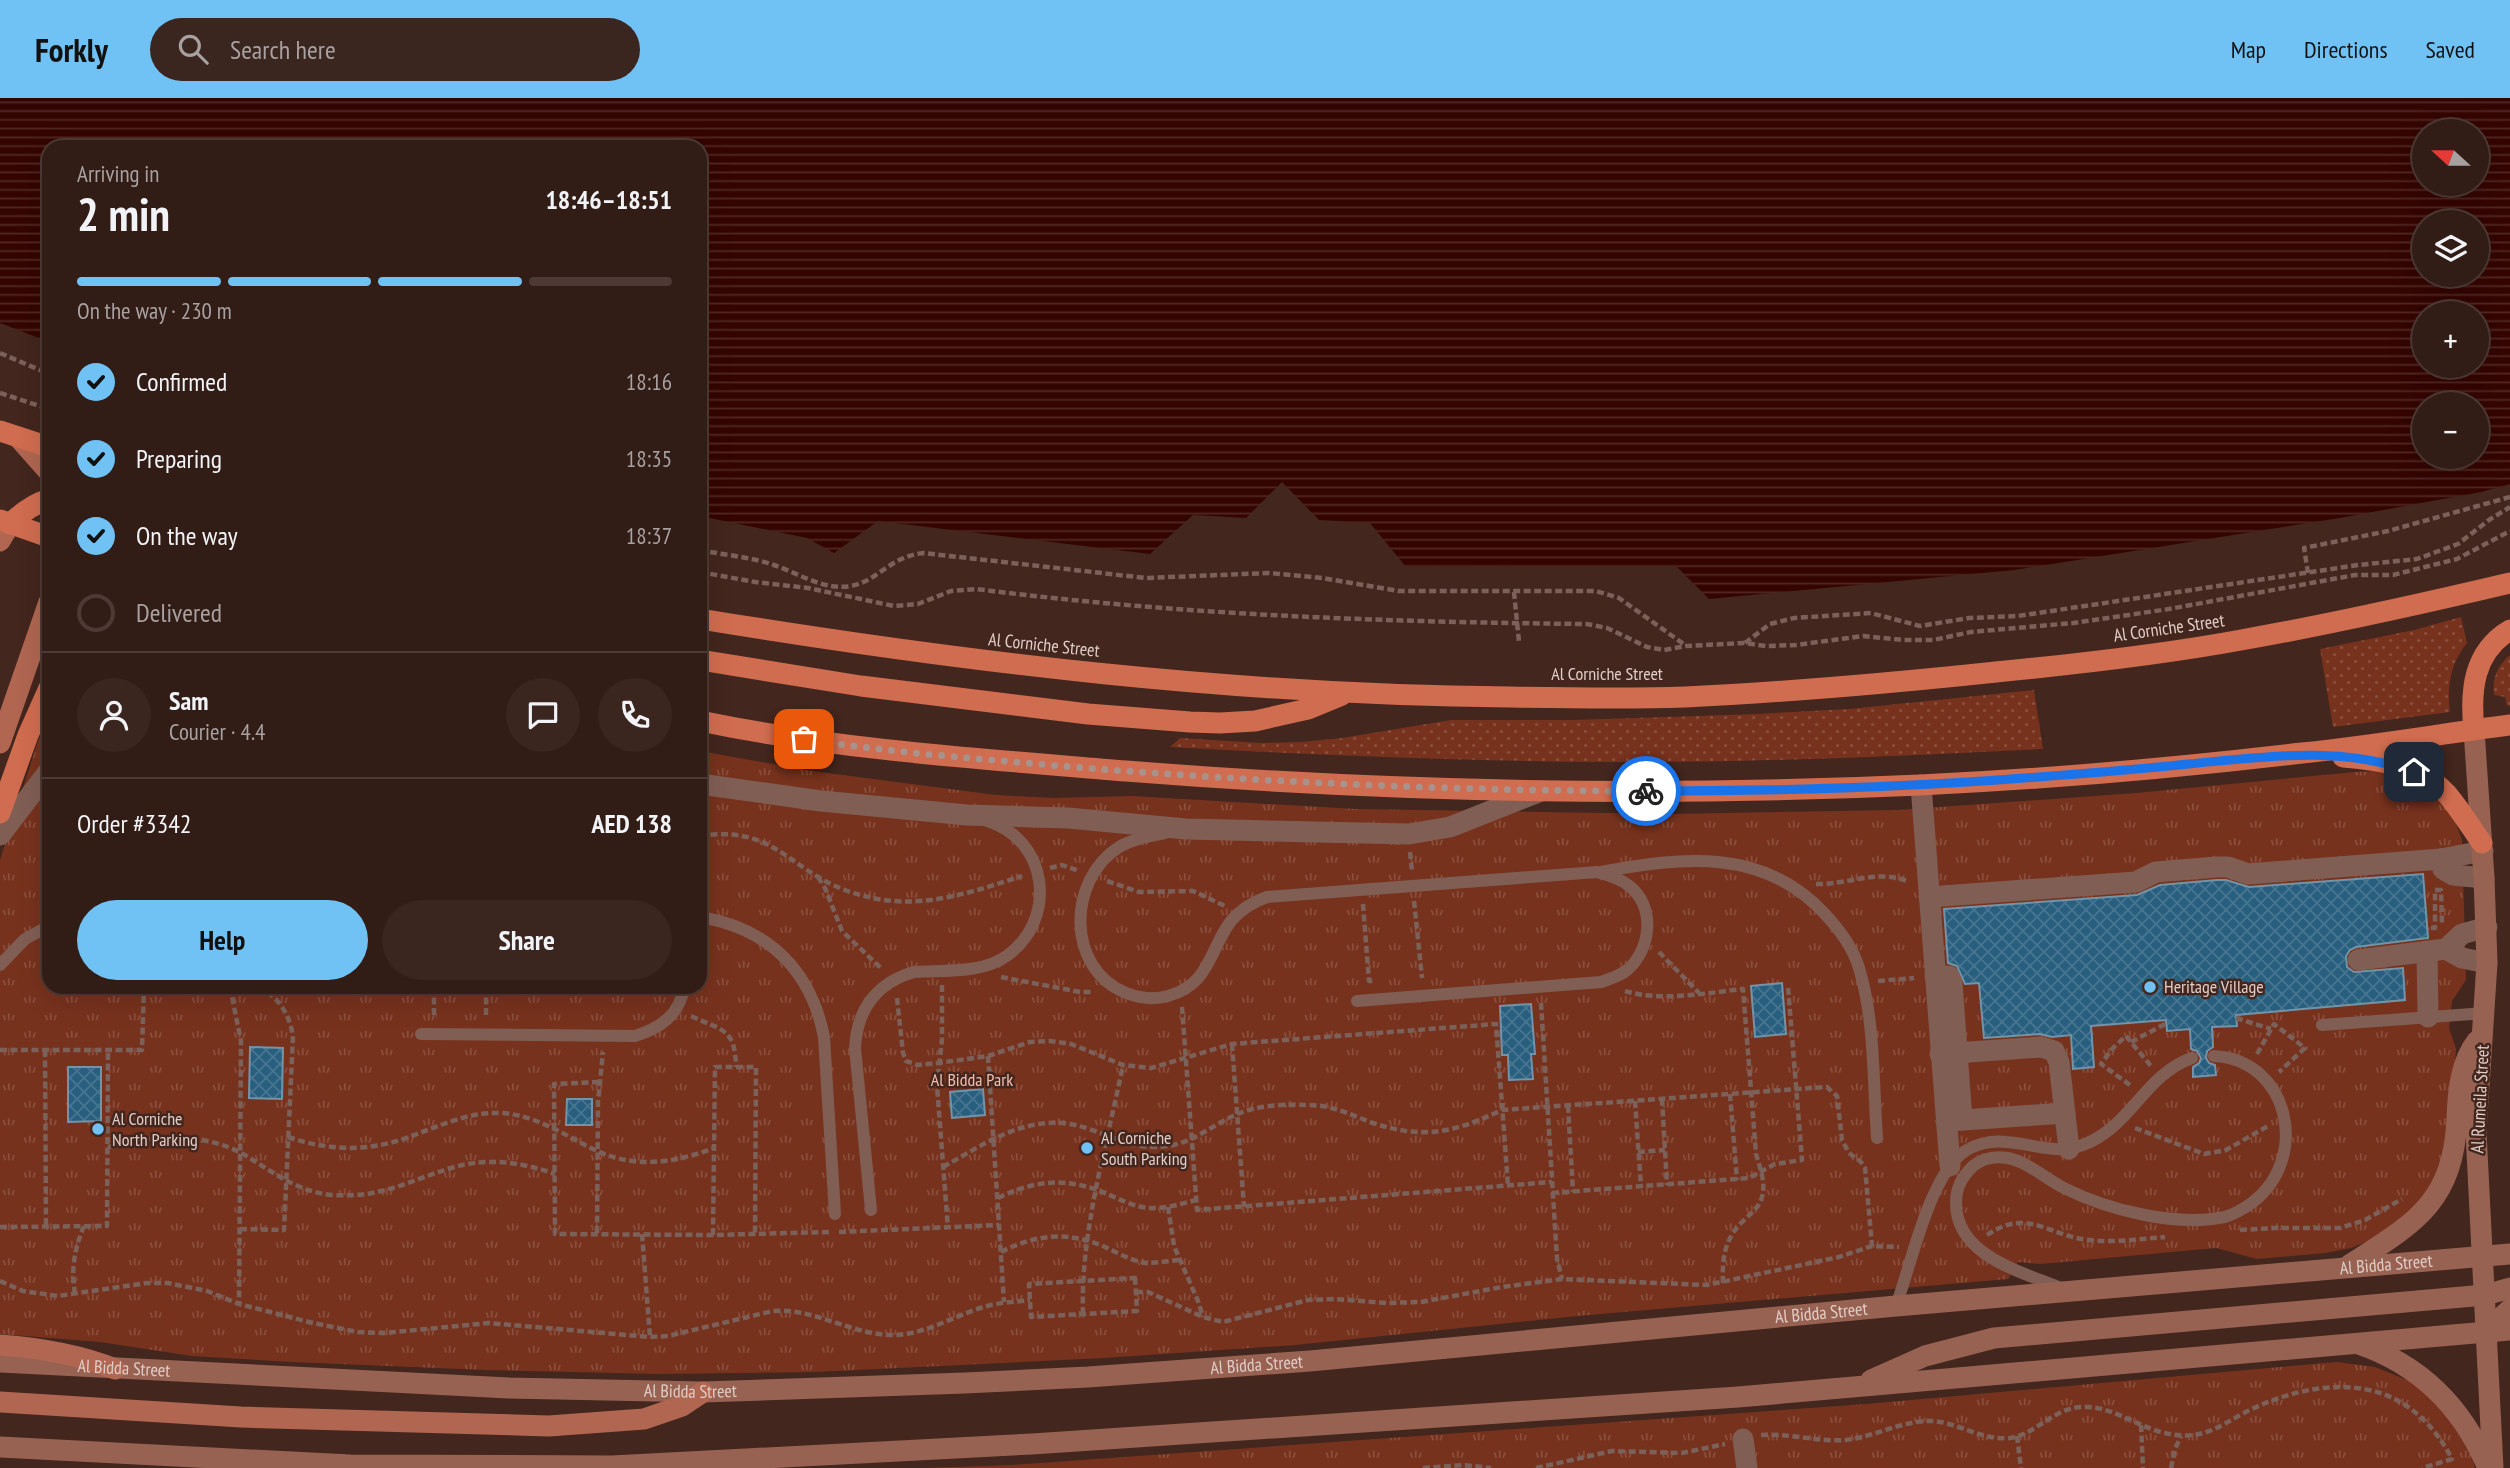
<!DOCTYPE html>
<meta charset="utf-8">
<style>
:root{--surface:#321c16;--page:#3a251f;--text:#f1f3f6;--muted:#a8a1a1;--line:#4d3a35;--accent:#70c2f4}
body{margin:0;font-family:"PT Sans Narrow",sans-serif;background:var(--page);color:var(--text);height:100vh;display:flex;flex-direction:column;font-size:26px;white-space:nowrap}
*{box-sizing:border-box;margin:0}
p{font-size:23px;color:var(--muted)}
.icon{flex:none;width:38px;height:38px;fill:none;stroke:currentColor;stroke-width:2;stroke-linecap:round;stroke-linejoin:round}
.map{position:relative;flex:1;overflow:hidden}
.panel{position:absolute;left:42px;top:42px;width:665px;height:854px;display:flex;flex-direction:column;background:var(--surface);border-radius:21px;box-shadow:0 7px 28px #0002,0 0 0 2px var(--line)}
.panel>*{flex:none}
.needle{width:46px;rotate:291deg}
.buttons{position:absolute;left:2412px;top:21px;display:grid;gap:14px}
.buttons a{display:grid;place-items:center;width:77px;height:77px;border-radius:50%;background:var(--surface);box-shadow:0 7px 28px #0002,0 0 0 2px var(--line);font-size:35px}
.pin{position:absolute;display:grid;place-items:center;width:60px;height:60px;color:#fff;margin:-30px;border-radius:14px;box-shadow:0 4px 10px #0006}
.courier{position:absolute;display:grid;place-items:center;width:70px;height:70px;margin:-35px;border:5px solid #1a73e8;border-radius:50%;background:#fff;color:#222;box-shadow:0 2px 9px #0007}
.headline em{font-style:normal;font-weight:600}
.headline div{display:flex;flex-direction:column-reverse}
.headline{display:flex;align-items:center;justify-content:space-between;height:119px;padding:0 35px}
h1{font-size:46px;font-weight:600;line-height:52px}
.bar{display:grid;grid-template-columns:repeat(4,1fr);gap:10px 7px;align-content:center;height:84px;padding:0 35px}
.bar i{height:9px;border-radius:5px;background:var(--line)}
.bar .current{background:var(--accent)}
.bar p{grid-column:span 4}
.line{display:flex;align-items:center;gap:18px;padding:0 35px;border-top:2px solid var(--line)}
.line div{flex:1}
.round{display:grid;place-items:center;flex:none;width:74px;height:74px;border-radius:37px;background:var(--page)}
ol{padding:0 35px;list-style:none}
li{display:flex;align-items:center;gap:21px;height:77px}
li p{margin-inline-start:auto}
li .icon{padding:7px;border-radius:50%;background:var(--accent);color:#111;stroke-width:4}
li:last-child{color:var(--muted)}
li i{width:38px;height:38px;border:4px solid var(--line);border-radius:50%}
.button{display:flex;gap:14px;margin-top:auto;padding:14px 35px}
.button a{flex:1;height:80px;border-radius:42px;background:var(--accent);color:#111;font-size:28px;font-weight:600;line-height:80px;text-align:center}
.button a+a{background:var(--page);color:var(--text)}
header{display:flex;align-items:center;gap:42px;box-sizing:border-box;height:98px;padding:0 35px;background:var(--accent);color:#111}
header strong{font-size:33px}
nav{display:flex;gap:38px;margin-inline-start:auto;font-size:24px}
.search{width:490px;height:63px;background:var(--page);display:flex;align-items:center;gap:18px;box-sizing:border-box;padding:0 24px;border-radius:38px;color:var(--muted);font-size:26px}
.map>svg:first-child{display:block}
.grass{fill:url(#grass-dots)}
.park{fill:url(#park-tufts)}
.water{fill:url(#water-rules);fill-rule:evenodd}
.building{fill:url(#building-cross-hatch);stroke:#7393a8;stroke-width:2}
.lines{fill:none;stroke-linecap:round;stroke-linejoin:round}
.path{stroke:#7b6159;stroke-width:4.5;stroke-dasharray:7 3.5;stroke-linecap:butt}
.lane{stroke:#805e54;stroke-width:12}
.street{stroke:#805e54;stroke-width:21}
.secondary{stroke:#986252;stroke-width:21}
.primary{stroke:#b06651;stroke-width:21}
.highway{stroke:#d06c4f;stroke-width:21}
.done{stroke:#a9928b;stroke-width:7;stroke-dasharray:0 12.6}
.route{stroke:#1a73e8;stroke-width:9}
.poi-dot{fill:#70c2f4;stroke:#43261d;stroke-width:2.5}
.labels{text-anchor:middle;stroke-width:5;stroke-linejoin:round;paint-order:stroke}
.street-label{font-size:18px;fill:#e0ccc6;stroke:#43261d}
.poi-label{font-size:18px;fill:#e0ccc6;stroke:#43261d;text-anchor:start}
.park-label{font-size:18px;fill:#f2beaf;stroke:#43261d}
</style>
<header>
<strong>Forkly</strong>
<div class="search"><svg class="icon" aria-label="search" viewBox="0 0 24 24"><circle cx="10" cy="10" r="6"/><path d="M15 15l6 6"/></svg>Search here</div>
<nav><a>Map</a><a>Directions</a><a>Saved</a></nav>
</header>
<div class="map">
<svg width="2510" height="1370" viewBox="0 0 2510 1370">
<defs>
<pattern id="grass-dots" width="8" height="8" patternUnits="userSpaceOnUse" patternTransform="scale(1.75)"><rect width="8" height="8" fill="#77321d"/><path d="M2 2h.1M6 6h.1" fill="none" stroke="#8a4e3c" stroke-width="1.8" stroke-linecap="round"/></pattern>
<pattern id="park-tufts" width="24" height="20" patternUnits="userSpaceOnUse" patternTransform="scale(1.75)"><rect width="24" height="20" fill="#77321d"/><path d="M3 7l-1-3M5 7V3M7 7l1-3M15 17l-1-3M17 17v-4M19 17l1-3" fill="none" stroke="#8a4e3c"/></pattern>
<pattern id="water-rules" width="6" height="5" patternUnits="userSpaceOnUse" patternTransform="scale(1.75)"><rect width="6" height="5" fill="#340500"/><path d="M0 2.5h6" fill="none" stroke="#512824"/></pattern>
<pattern id="building-cross-hatch" width="8" height="8" patternUnits="userSpaceOnUse" patternTransform="scale(1.75)"><rect width="8" height="8" fill="#285f7f"/><path d="M0 0l8 8M0 8l8-8" fill="none" stroke="#477590"/></pattern>
</defs>
<rect width="100%" height="100%" fill="#43261d"/>
<g class="grass">
<path d="M2461,519L2467,545C2450,566 2447,588 2450,614L2333,629L2320,551L2414,532Z"/>
<path d="M2510,557V607L2507,608L2505,599L2494,597C2492,580 2497,568 2510,557Z"/>
<path d="M2034,592L2043,651C1897,658 1751,665 1604,664C1459,663 1314,657 1170,649L1180,640L1261,645L1302,644L1342,640L1451,622H1573L1757,616L1849,611Z"/>
</g>
<g class="park">
<path d="M49,618V889H700V653L812,673L996,697L1053,700L1132,698L1356,711L1671,716L1898,712L2136,695L2355,674L2382,673L2423,685L2452,715L2462,742L2466,882L2452,903L2449,930L2456,951L2450,1038L2432,1087L2417,1108L2375,1140L2351,1150L2325,1155L2257,1161L2216,1150L2041,1166L2018,1164L2008,1181L1577,1218L1295,1247L1104,1260L815,1274L658,1276L485,1272L292,1264L192,1258L100,1244L0,1236V762L38,643Z"/>
<path d="M2337,1264L2375,1269L2412,1284L2442,1308L2472,1358L2475,1370H923L1012,1367L1866,1306Z"/>
</g>
<path class="water" d="M0,0H2510V386L2481,394L2340,420L2014,472L1709,501L1676,468L1406,469L1370,425L1319,422L1282,384L1246,420L1193,417L1150,456L878,423L834,455L807,440L700,418V49H49V244L0,225ZM2424,33H2476V86H2424ZM2424,124H2476V177H2424ZM2424,215H2476V268H2424ZM2424,306H2476V359H2424Z"/>
<g class="building">
<path d="M2423,776L2428,840L2356,849L2350,852L2346,858L2347,869L2354,874L2403,870L2405,902L2236,917L2237,928L2212,929L2213,949L2207,953L2206,960L2209,965L2215,967L2216,977L2193,979V969L2199,965L2201,960L2197,953L2191,951L2190,931L2167,933L2166,922L2091,928L2094,969L2073,971L2071,937L2052,939L2040,936L1984,940L1979,885L1965,886L1957,868L1948,865L1944,811L2137,797L2160,787L2217,782H2226L2249,789Z"/>
<path d="M1782,885L1786,936L1755,939L1751,888Z"/>
<path d="M1531,906L1535,956H1531L1533,981L1509,982L1508,957H1502L1500,908Z"/>
<path d="M250,949L283,950L282,1001L249,1000Z"/>
<path d="M68,969H101V1023L68,1024Z"/>
<path d="M983,991L985,1017L952,1020L950,994Z"/>
<path d="M567,1001H592V1027H566Z"/>
</g>
<g class="lines">
<g class="path">
<path d="M0,255L49,276"/>
<path d="M0,295L49,311"/>
<path d="M700,452C724,457 751,459 774,467C798,475 824,493 851,488C878,483 889,459 923,455L1146,480L1269,475L1322,480L1399,493H1596L1619,500L1685,547"/>
<path d="M700,474L755,484L808,490L894,508L918,506L951,493L976,491C1179,517 1382,524 1587,526L1607,530L1647,549L1664,552L1686,548L1744,545L1766,548L1796,547L1863,538L1904,542H1933L1971,534L2073,525L2169,511L2355,477H2393L2457,461L2510,433"/>
<path d="M2308,475L2304,450L2388,433L2510,399"/>
<path d="M1514,494L1519,544"/>
<path d="M1745,545L1770,526L1794,520L1871,515L1920,528L1969,520L2018,518L2358,467L2417,461L2458,446L2489,422L2510,409"/>
<path d="M700,738C774,727 787,770 845,792C909,816 960,798 1022,778"/>
<path d="M1410,754L1412,773"/>
<path d="M1050,770L1062,767L1079,773"/>
<path d="M818,779L825,790L842,833L882,871"/>
<path d="M1107,783L1139,794L1193,793L1225,808"/>
<path d="M1816,786C1847,787 1877,771 1907,783"/>
<path d="M1414,803L1422,880"/>
<path d="M1363,806L1369,883H1374"/>
<path d="M2431,830H2435V792H2441L2442,826"/>
<path d="M1659,854L1699,895"/>
<path d="M1001,879L1080,894H1093"/>
<path d="M1878,883L1914,880"/>
<path d="M942,887V941L937,988L948,1131"/>
<path d="M230,889L241,943L239,1206"/>
<path d="M434,889V918H437"/>
<path d="M486,889V919"/>
<path d="M1625,893C1661,904 1706,895 1743,891L1756,1056C1760,1070 1766,1084 1762,1099C1759,1110 1750,1116 1742,1124C1724,1142 1722,1161 1723,1185"/>
<path d="M897,900L903,955L906,963L918,967L938,965L988,958L1030,944L1050,943L1071,946L1123,967L1151,970L1232,946L1496,926L1508,1088"/>
<path d="M1541,905L1557,1161L1562,1181"/>
<path d="M1182,909L1197,1112L1552,1084"/>
<path d="M691,918C723,933 735,930 736,969"/>
<path d="M2236,920L2271,931"/>
<path d="M2131,944L2167,925"/>
<path d="M1232,946L1244,1109"/>
<path d="M0,952H142L144,889"/>
<path d="M45,952L46,1128"/>
<path d="M2257,956L2274,926L2305,950L2279,974"/>
<path d="M988,958L1004,1204"/>
<path d="M599,984L554,986L555,1136L713,1137L830,1134"/>
<path d="M2130,987L2101,966L2113,950L2126,938L2151,968"/>
<path d="M1730,996L1737,1082"/>
<path d="M1662,1001L1667,1087"/>
<path d="M1635,1003L1641,1089"/>
<path d="M1568,1008L1573,1094"/>
<path d="M2135,1030L2204,1056L2226,1052L2268,1028"/>
<path d="M288,1039C329,1053 368,1054 409,1039C440,1028 467,1014 501,1015C536,1017 564,1037 595,1052C634,1071 675,1065 714,1050"/>
<path d="M108,1049C151,1039 202,1033 243,1056C272,1073 298,1095 334,1097C382,1100 408,1083 451,1070C487,1059 521,1064 555,1076"/>
<path d="M1638,1054L1665,1052"/>
<path d="M943,1069C988,1044 1032,1012 1086,1030C1115,1039 1136,1053 1168,1048C1192,1045 1213,1027 1235,1017C1257,1007 1284,1006 1308,1007C1330,1007 1350,1016 1370,1024C1422,1042 1453,1035 1502,1012L1827,989L1837,998L1842,1042L1849,1055L1861,1064L1865,1070L1872,1148"/>
<path d="M1552,1095L1749,1080L1775,1066L1802,1062L1788,889"/>
<path d="M998,1100C1030,1084 1062,1079 1097,1092C1114,1098 1130,1108 1148,1110C1165,1111 1181,1106 1196,1102"/>
<path d="M1168,1109L1174,1148L1198,1203L1203,1219"/>
<path d="M0,1129L107,1128L108,952"/>
<path d="M240,1131L284,1132L293,938C289,916 280,900 259,889"/>
<path d="M2240,1132L2275,1130H2340L2365,1122L2402,1101"/>
<path d="M839,1134L999,1127"/>
<path d="M597,1135L598,1004L603,954"/>
<path d="M642,1136L650,1239"/>
<path d="M713,1137L715,969H756L755,1136"/>
<path d="M1987,1137C2028,1109 2048,1138 2089,1142C2114,1145 2140,1141 2165,1139"/>
<path d="M1001,1154C1036,1136 1069,1133 1105,1149C1118,1155 1132,1163 1146,1165C1157,1165 1168,1163 1179,1162"/>
<path d="M1135,1180L1137,1213L1031,1219L1029,1186Z"/>
<path d="M0,1183L23,1193L58,1198L147,1185H168L207,1193L239,1206L313,1225L358,1234L384,1235L489,1225L650,1239L668,1238L773,1213C814,1210 848,1235 889,1237C925,1238 954,1217 987,1208C1001,1204 1016,1204 1030,1202"/>
<path d="M1136,1194H1148L1203,1219L1223,1224L1308,1202L1335,1201L1386,1205L1421,1204L1502,1189L1562,1181L1707,1187L1839,1159L1872,1148L1899,1149"/>
<path d="M75,1196C71,1171 74,1152 84,1128"/>
<path d="M1083,1216C1080,1135 1107,1046 1123,967"/>
<path d="M2141,1327L2143,1370"/>
<path d="M1761,1337C1789,1335 1816,1344 1845,1342C1875,1339 1902,1322 1933,1323C1959,1325 1983,1343 2010,1340C2037,1336 2053,1310 2082,1309C2120,1307 2149,1342 2193,1337C2211,1335 2226,1325 2242,1316C2278,1297 2323,1284 2364,1291C2405,1298 2434,1326 2452,1361L2422,1370"/>
<path d="M2017,1338L2021,1370"/>
<path d="M1423,1370L1463,1367L1491,1370"/>
<path d="M1536,1370L1612,1353L1682,1355L1725,1346"/>
<path d="M2171,1370L2175,1351L2181,1338"/>
</g>
<g class="lane">
<path d="M1165,735C1149,738 1133,741 1119,749C1067,782 1066,871 1126,895C1139,900 1154,902 1168,898C1210,887 1209,852 1231,823C1240,812 1253,804 1267,799L1597,774C1608,777 1619,780 1628,787C1656,807 1652,852 1626,873C1619,878 1610,881 1601,884L1357,903"/>
<path d="M1601,774C1682,759 1763,749 1825,816C1839,831 1853,850 1859,870C1875,922 1873,985 1877,1040"/>
<path d="M700,819C768,830 811,872 824,939L835,1116"/>
<path d="M0,867L25,841L49,828"/>
<path d="M2322,927L2485,915"/>
<path d="M421,936L635,938C660,930 680,917 684,889"/>
<path d="M871,1112L855,950C857,912 876,885 914,874C944,872 983,876 1008,857C1058,820 1048,741 987,723"/>
<path d="M2061,1190C2022,1174 1956,1158 1956,1105C1956,1089 1962,1079 1973,1068C1983,1060 1996,1058 2008,1060C2028,1064 2046,1081 2064,1090C2108,1112 2175,1129 2225,1119C2234,1116 2245,1110 2253,1104C2310,1060 2290,962 2214,958"/>
<path d="M1896,1208C1911,1167 1928,1084 1961,1056C1974,1046 1991,1042 2006,1044C2038,1046 2058,1059 2090,1044C2132,1024 2147,976 2192,960"/>
</g>
<g class="street">
<path d="M700,686L821,703L967,717L1068,720L1186,731L1409,736L1450,729L1541,693"/>
<path d="M1921,687L1950,1068"/>
<path d="M0,737L49,673"/>
<path d="M2441,761L2443,771L2453,777L2484,780"/>
<path d="M1929,799L2136,784L2156,774L2216,769H2228L2248,776L2441,761L2483,753"/>
<path d="M2446,851L2462,836L2487,829"/>
<path d="M2427,853L2428,919"/>
<path d="M2358,862L2446,851L2462,860L2487,865"/>
<path d="M1935,878H1949L1952,885L1962,1022"/>
<path d="M1940,956L2041,949L2054,953L2059,964L2069,1051"/>
<path d="M1948,1023L2065,1015"/>
<path d="M1743,1341L1747,1370"/>
</g>
<g class="secondary">
<path d="M2474,632L2484,780L2487,865L2476,1034L2493,1370"/>
<path d="M2348,1168C2413,1126 2453,1106 2457,1021C2458,994 2460,965 2477,943"/>
<path d="M2486,1234L2510,1211"/>
<path d="M2359,1246C2420,1267 2463,1310 2488,1370"/>
<path id="s1" d="M0,1264L509,1290L703,1294L965,1285L1088,1279L1310,1263L1896,1208L2510,1156"/>
<path d="M1871,1282L1925,1258L1994,1240L2485,1197L2510,1190"/>
<path d="M0,1349L350,1367L612,1368L1032,1346L1738,1299L2510,1232"/>
</g>
<g class="primary">
<path d="M18,339L49,374"/>
<path d="M0,443L10,426"/>
<path d="M0,645L49,504"/>
<path d="M0,1247C40,1250 78,1256 115,1271"/>
<path d="M0,1304L241,1319L549,1328L644,1321L682,1308L703,1294"/>
</g>
<g class="highway">
<path d="M0,333L49,349"/>
<path d="M0,422L49,439"/>
<path d="M10,426C22,414 33,406 49,401"/>
<path d="M700,521C969,565 1238,597 1511,599C1569,600 1627,601 1685,599C1789,594 1892,585 1996,574C2078,566 2160,557 2241,542C2332,526 2421,506 2510,485"/>
<path d="M700,562L861,588L1088,616L1190,624L1220,625L1255,623L1308,611L1342,597"/>
<path d="M700,623C840,652 983,661 1126,673C1390,694 1655,699 1920,687C2047,681 2175,670 2302,655C2371,648 2441,636 2510,627"/>
<path d="M2474,632C2470,593 2473,554 2510,532"/>
<path d="M2343,659C2378,662 2420,667 2446,695C2459,710 2470,728 2482,745"/>
<path d="M0,715L28,637L49,590"/>
</g>
</g>
<g class="lines">
<path class="done" d="M804,641C893,655 983,661 1073,669C1264,684 1455,693 1646,693"/>
<path class="route" d="M1646,693C1772,693 1898,690 2024,680C2078,676 2133,672 2188,666C2265,659 2339,647 2414,674"/>
</g>
<g class="poi-dot">
<circle cx="2150" cy="889" r="7"/>
<circle cx="98" cy="1031" r="7"/>
<circle cx="1087" cy="1050" r="7"/>
</g>
<g class="labels">
<g class="street-label">
<text transform="translate(2169 530) rotate(-8)" y="6">Al Corniche Street</text>
<text transform="translate(1044 547) rotate(6)" y="6">Al Corniche Street</text>
<text x="1607" y="582">Al Corniche Street</text>
<text transform="translate(2480 1001) rotate(-87)" y="6">Al Rumeila Street</text>
<text dy="6" stroke="none"><textPath href="#s1" startOffset="2392">Al Bidda Street</textPath></text>
<text dy="6" stroke="none"><textPath href="#s1" startOffset="1825">Al Bidda Street</textPath></text>
<text dy="6" stroke="none"><textPath href="#s1" startOffset="1258">Al Bidda Street</textPath></text>
<text dy="6" stroke="none"><textPath href="#s1" startOffset="124">Al Bidda Street</textPath></text>
<text dy="6" stroke="none"><textPath href="#s1" startOffset="691">Al Bidda Street</textPath></text>
</g>
<g class="poi-label">
<text x="2164" y="895">Heritage Village</text>
<text x="112" y="1027">Al Corniche<tspan x="112" dy="21">North Parking</tspan></text>
<text x="1101" y="1046">Al Corniche<tspan x="1101" dy="21">South Parking</tspan></text>
</g>
<g class="park-label">
<text x="972" y="988">Al Bidda Park</text>
</g>
</g>
</svg>
<div class="buttons">
<a><svg class="needle" viewBox="-14 -14 28 28"><path d="M0-13l5 13h-10z" fill="#e53935"/><path d="M0 13l5-13h-10z" fill="#a8a1a1"/></svg></a>
<a><svg class="icon" aria-label="layers" viewBox="0 0 24 24"><path d="M12 4l9 5-9 5-9-5zM3 14l9 5 9-5"/></svg></a>
<a>+</a>
<a>−</a>
</div>
<div class="pin" style="left:804px;top:641px;background:#ea580c"><svg class="icon" aria-label="bag" viewBox="0 0 24 24"><path d="M5 8h14l-1 12H6zM9 8a3 3 0 0 1 6 0"/></svg></div>
<div class="pin" style="left:2414px;top:674px;background:#1f2937"><svg class="icon" aria-label="home" viewBox="0 0 24 24"><path d="M3 11l9-7 9 7M6 9v11h12V9"/></svg></div>
<div class="courier" style="left:1646px;top:693px"><svg class="icon" aria-label="bike" viewBox="0 0 24 24"><circle cx="6" cy="16" r="4"/><circle cx="18" cy="16" r="4"/><path d="M6 16l4-8h5l3 8M10 8l3 8H6M13 5h3"/></svg></div>
<section class="panel">
<div class="headline"><div><h1>2 min</h1><p>Arriving in</p></div><em>18:46–18:51</em></div>
<div class="bar"><i class="current"></i><i class="current"></i><i class="current"></i><i></i><p>On the way · 230 m</p></div>
<ol>
<li><svg class="icon" aria-label="check" viewBox="0 0 24 24"><path d="M5 12l5 5 9-10"/></svg>Confirmed<p>18:16</p></li>
<li><svg class="icon" aria-label="check" viewBox="0 0 24 24"><path d="M5 12l5 5 9-10"/></svg>Preparing<p>18:35</p></li>
<li><svg class="icon" aria-label="check" viewBox="0 0 24 24"><path d="M5 12l5 5 9-10"/></svg>On the way<p>18:37</p></li>
<li><i></i>Delivered</li>
</ol>
<div class="line" style="height:126px"><a class="round"><svg class="icon" aria-label="person" viewBox="0 0 24 24"><circle cx="12" cy="8" r="4"/><path d="M4 21q1-7 8-7t8 7"/></svg></a><div><b>Sam</b><p>Courier · 4.4</p></div><a class="round"><svg class="icon" aria-label="chat" viewBox="0 0 24 24"><path d="M4 5h16v11H9l-5 4z"/></svg></a><a class="round"><svg class="icon" aria-label="phone" viewBox="0 0 24 24"><path d="M5 4h4l2 5-3 2q2 4 5 5l2-3 5 2v4C11 20 4 13 5 4z"/></svg></a></div>
<div class="line" style="height:91px"><div>Order #3342</div><b>AED 138</b></div>
<div class="button"><a>Help</a><a>Share</a></div>
</section>
</div>
